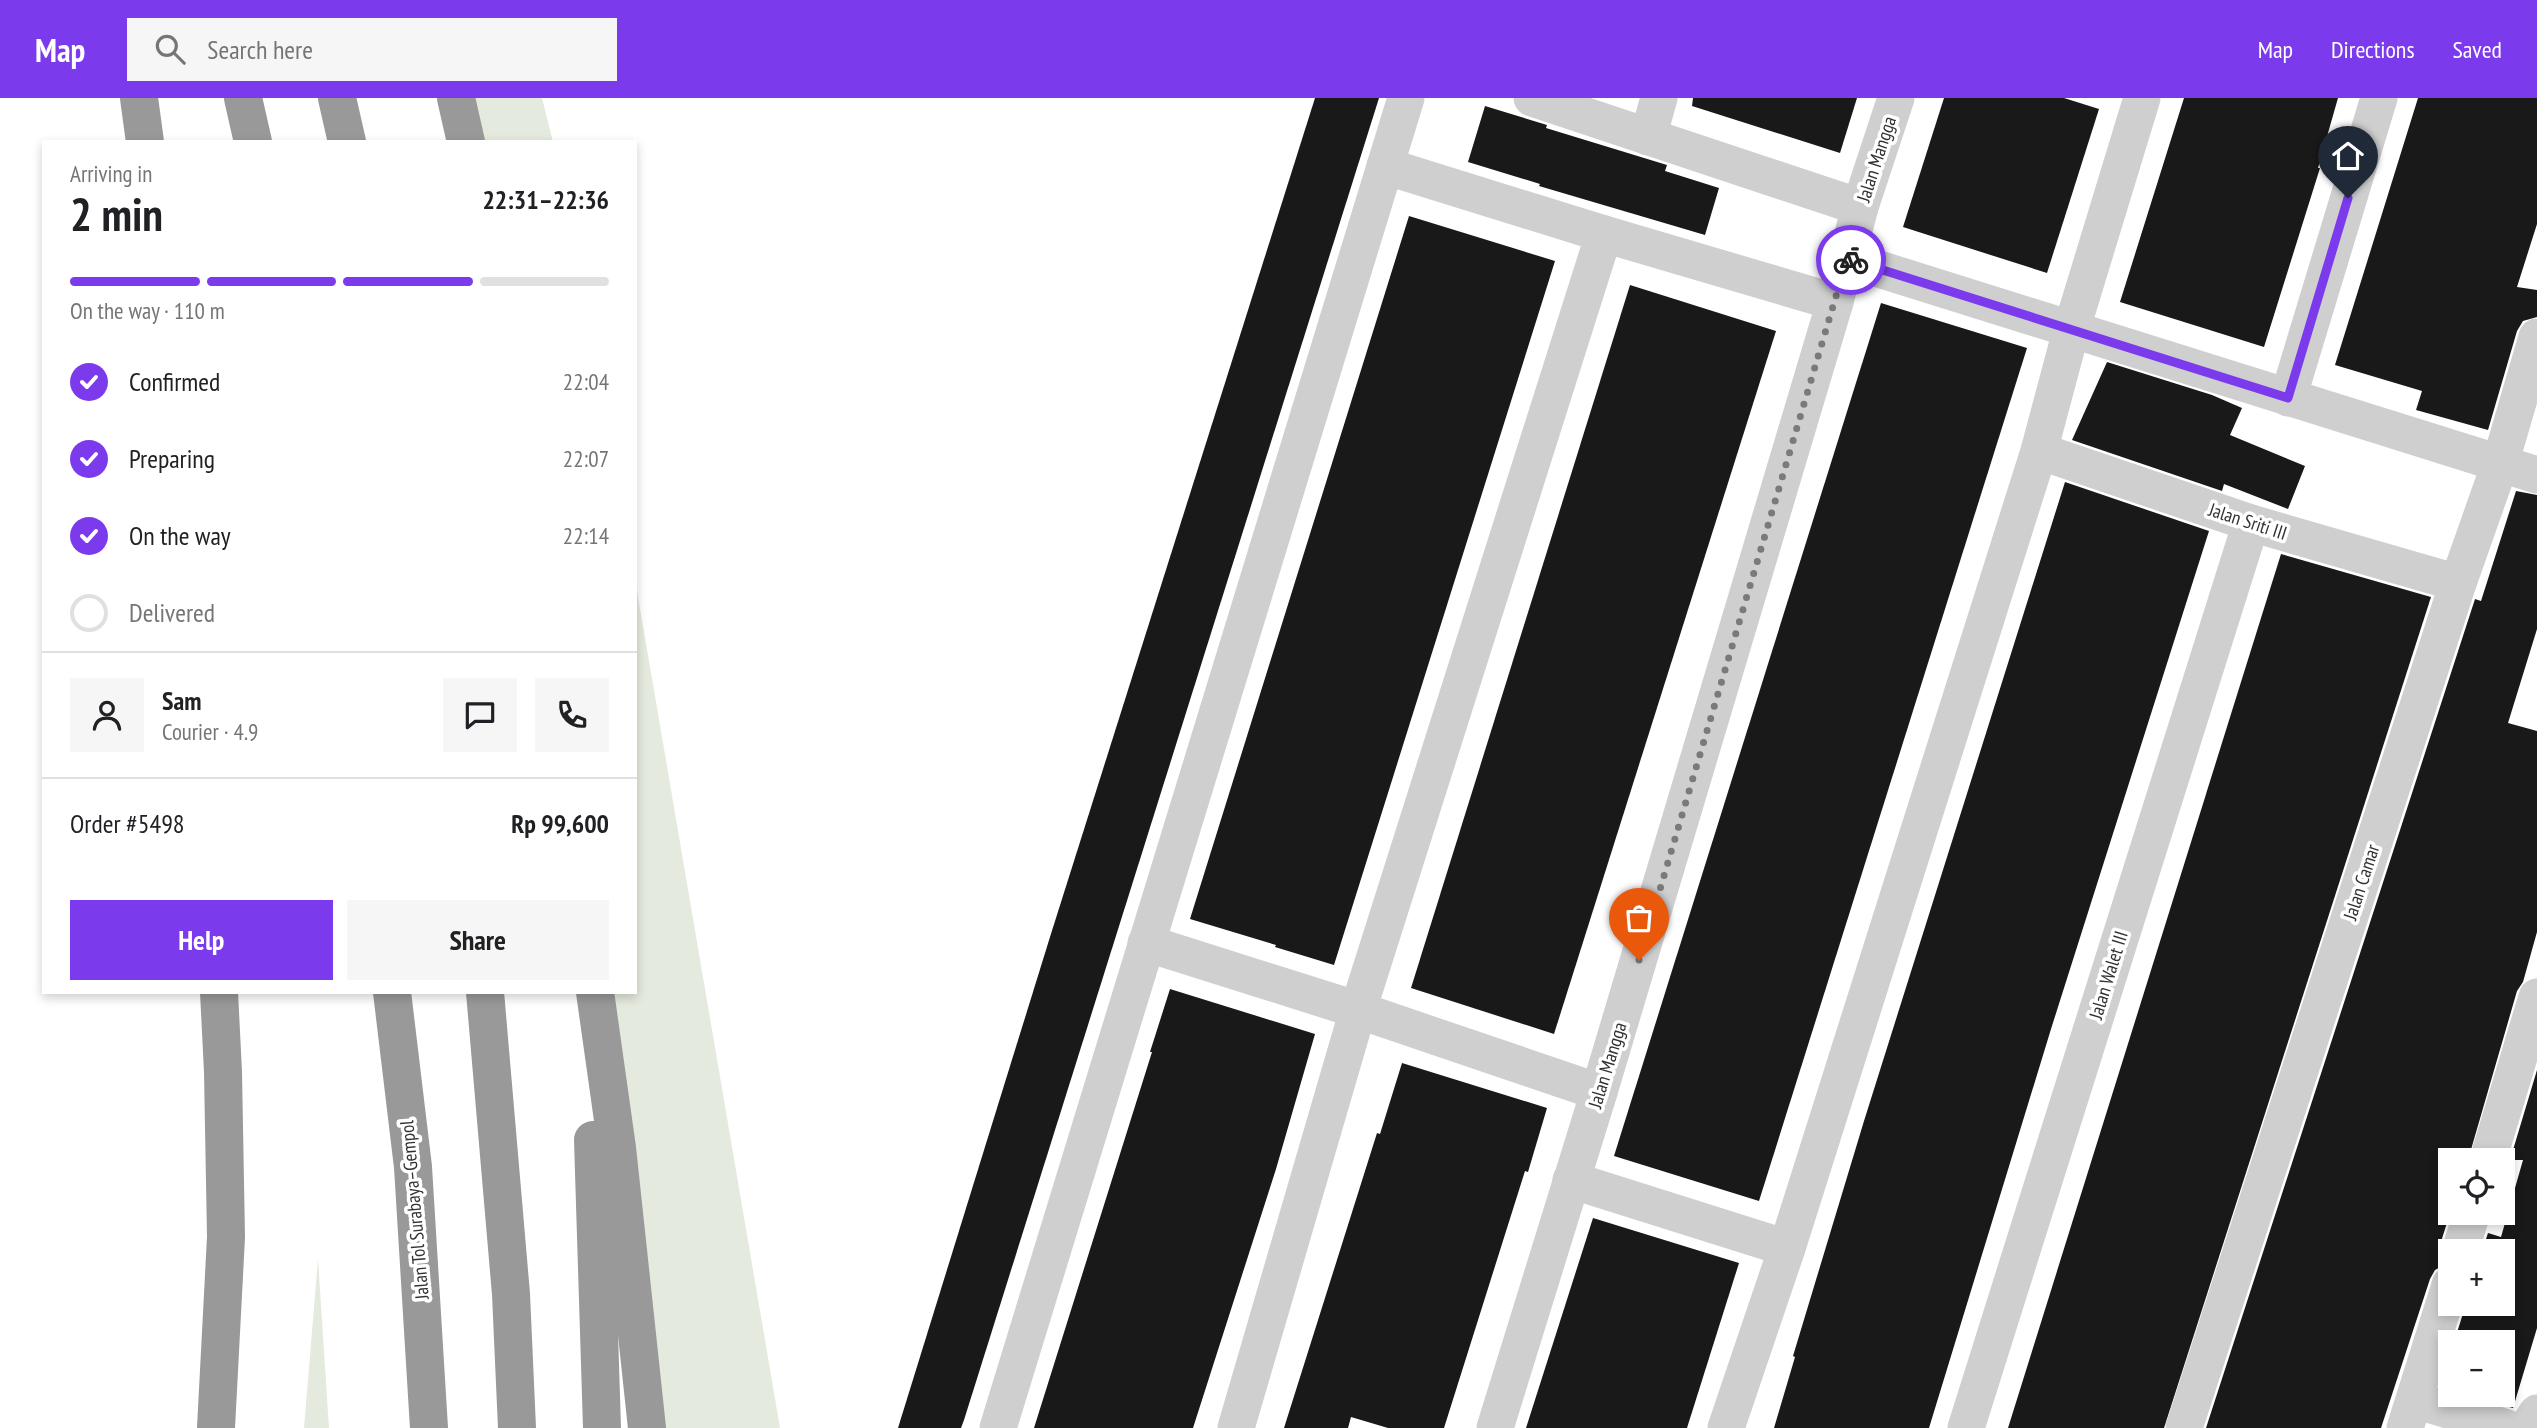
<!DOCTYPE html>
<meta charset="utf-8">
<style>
:root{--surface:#fff;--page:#f6f6f6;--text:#202124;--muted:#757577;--line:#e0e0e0;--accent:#7c3aed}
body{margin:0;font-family:"PT Sans Narrow",sans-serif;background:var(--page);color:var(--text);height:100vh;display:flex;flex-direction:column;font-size:26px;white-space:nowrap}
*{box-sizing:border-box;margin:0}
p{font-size:23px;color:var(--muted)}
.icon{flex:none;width:38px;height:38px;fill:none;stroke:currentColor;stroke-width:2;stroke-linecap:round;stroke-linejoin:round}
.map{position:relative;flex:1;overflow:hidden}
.drawer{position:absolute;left:42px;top:42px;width:595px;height:854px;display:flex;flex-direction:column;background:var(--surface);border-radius:0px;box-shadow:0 4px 10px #0003}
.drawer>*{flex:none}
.controls{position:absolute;left:2438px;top:1050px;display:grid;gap:14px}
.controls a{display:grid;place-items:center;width:77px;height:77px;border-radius:0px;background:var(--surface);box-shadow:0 4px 10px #0003;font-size:35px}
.pin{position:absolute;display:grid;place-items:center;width:60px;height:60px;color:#fff;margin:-72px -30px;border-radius:50% 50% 50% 0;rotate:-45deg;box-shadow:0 0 7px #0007}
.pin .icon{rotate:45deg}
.courier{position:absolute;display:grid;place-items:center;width:70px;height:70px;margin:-35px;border:5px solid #7c3aed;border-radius:50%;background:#fff;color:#222;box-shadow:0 2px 9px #0007}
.overview em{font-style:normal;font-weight:700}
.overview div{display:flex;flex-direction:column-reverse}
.overview{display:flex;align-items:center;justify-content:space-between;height:119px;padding:0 28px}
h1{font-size:46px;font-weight:700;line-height:52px}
.bar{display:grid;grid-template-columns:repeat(4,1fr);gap:10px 7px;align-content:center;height:84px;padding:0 28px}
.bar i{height:9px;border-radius:5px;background:var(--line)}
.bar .current{background:var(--accent)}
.bar p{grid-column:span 4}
.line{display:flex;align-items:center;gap:18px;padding:0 28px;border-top:2px solid var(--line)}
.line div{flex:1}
.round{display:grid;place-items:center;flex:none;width:74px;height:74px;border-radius:0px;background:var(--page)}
ol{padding:0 28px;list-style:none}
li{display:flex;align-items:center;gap:21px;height:77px}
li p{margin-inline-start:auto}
li .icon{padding:7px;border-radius:50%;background:var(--accent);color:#fff;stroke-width:4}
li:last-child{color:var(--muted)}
li i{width:38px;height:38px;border:4px solid var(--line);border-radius:50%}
.button{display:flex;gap:14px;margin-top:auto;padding:14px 28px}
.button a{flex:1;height:80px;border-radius:0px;background:var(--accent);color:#fff;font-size:28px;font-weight:700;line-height:80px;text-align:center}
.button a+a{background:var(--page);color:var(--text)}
header{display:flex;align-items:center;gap:42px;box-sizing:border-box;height:98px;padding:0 35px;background:var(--accent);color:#fff}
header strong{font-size:33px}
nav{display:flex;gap:38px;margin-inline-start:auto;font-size:24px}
.search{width:490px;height:63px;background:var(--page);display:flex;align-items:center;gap:18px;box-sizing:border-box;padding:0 24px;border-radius:0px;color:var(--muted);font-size:26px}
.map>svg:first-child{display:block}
.green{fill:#e5eade}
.building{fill:#191919}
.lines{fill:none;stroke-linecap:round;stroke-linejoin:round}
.street{stroke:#cfcfcf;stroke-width:37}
.highway{stroke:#999;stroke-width:38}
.done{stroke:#7a7a7a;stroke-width:7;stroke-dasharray:0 12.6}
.route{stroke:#7c3aed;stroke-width:9}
.labels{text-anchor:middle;stroke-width:7;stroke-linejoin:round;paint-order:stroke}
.street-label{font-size:19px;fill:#323232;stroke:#fff}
</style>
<header>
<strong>Map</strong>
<div class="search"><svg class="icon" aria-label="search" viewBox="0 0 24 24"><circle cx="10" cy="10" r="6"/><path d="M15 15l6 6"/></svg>Search here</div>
<nav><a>Map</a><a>Directions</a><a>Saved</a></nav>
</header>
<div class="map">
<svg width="2537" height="1330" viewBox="0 0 2537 1330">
<rect width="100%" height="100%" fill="#fff"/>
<g class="green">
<path d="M456,0H542L553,44H466Z"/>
<path d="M635,481L780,1330H647L595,894H635Z"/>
<path d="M318,1161L329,1330H304Z"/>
</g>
<g class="building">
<path d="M1315,0H1379L964,1322L961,1330H898L1050,839Z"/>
<path d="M1693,0H1857L1840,55L1692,8Z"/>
<path d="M1944,0H2064L2099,11L2047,175L1903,129Z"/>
<path d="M2184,0H2338L2318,70H2320L2264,249L2120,204Z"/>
<path d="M2418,0H2537V126L2517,189L2537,192V219L2523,223L2517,233L2488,332L2416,312L2422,293L2335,267Z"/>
<path d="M1485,8L1547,27L1546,30L1667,67L1665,73L1719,90L1705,137L1539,88L1540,86L1468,64Z"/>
<path d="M1409,118L1555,163L1334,867L1275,849L1276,847L1190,821Z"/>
<path d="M1630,187L1776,233L1554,936L1411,890Z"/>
<path d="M1881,205L2027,250L1759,1103L1614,1058Z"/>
<path d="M2107,264L2212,297L2242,310L2230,337L2305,368L2288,411L2224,386L2222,393L2072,342Z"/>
<path d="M2065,384L2209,433L2051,931L1929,1330H1774L1795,1259L1793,1258L1864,1023Z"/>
<path d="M2516,393L2537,397V531L2508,625L2537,633V834L2523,884L2517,893L2468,1062H2450V1115L2440,1147V1158L2444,1167L2435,1172L2430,1181L2381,1330H2206L2475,501L2481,503Z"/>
<path d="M2281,456L2431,499L2164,1330H2008Z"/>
<path d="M1170,891L1315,936L1276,1071L1193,1330H1034L1152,954H1150Z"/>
<path d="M1402,965L1547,1010L1528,1074L1525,1073L1444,1330H1388L1351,1319L1348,1330H1284L1377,1035L1380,1036Z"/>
<path d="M2537,972V1230L2513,1310L2502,1307V1244H2454L2466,1206H2502V1153H2482L2488,1135L2501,1139L2523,1062H2510Z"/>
<path d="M1593,1120L1739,1165L1687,1330H1526Z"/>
</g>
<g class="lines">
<g class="street">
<path d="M1532,0L1860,109"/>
<path d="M1648,39L1659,0"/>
<path d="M1385,68L1604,136L1835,204"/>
<path d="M1847,161L2537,377"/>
<path d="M2288,300L2379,0"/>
<path d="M2039,353L2251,425L2458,485"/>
<path d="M1146,845L1358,912L1599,994"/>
<path d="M2488,1062L2537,899"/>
<path d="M1571,1082L1787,1150"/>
<path d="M2460,1153L2472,1115"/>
<path d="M2415,1302L2507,1330"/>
<path d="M998,1330L1406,0"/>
<path d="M1236,1330L1358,912L1604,136"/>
<path d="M1495,1330L1599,994L1835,204L1860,109L1896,0"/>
<path d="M1726,1330L1787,1150L2039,353L2071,233L2142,0"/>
<path d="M1966,1330L2251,425"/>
<path d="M2184,1330L2458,485L2500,366L2537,239"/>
<path d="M2405,1330L2450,1187"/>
<path d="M2527,1330L2537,1315"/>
</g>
<g class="highway">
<path d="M139,0L145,44"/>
<path d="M243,0L253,44"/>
<path d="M337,0L347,44"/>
<path d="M456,0L466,44"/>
<path d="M392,894L413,1069L429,1330"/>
<path d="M485,894L511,1196L517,1330"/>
<path d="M595,894L617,1050L647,1330"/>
<path d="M593,1042L602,1330"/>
<path d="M216,1330L226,1139L223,974L219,894"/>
</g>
</g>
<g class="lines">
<path class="done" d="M1639,862L1847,161L1851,162"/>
<path class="route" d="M1851,162L2288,300L2348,100"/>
</g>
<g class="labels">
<g class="street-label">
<text transform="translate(1876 61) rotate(-72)" y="7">Jalan Mangga</text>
<text transform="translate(2248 423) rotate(18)" y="7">Jalan Sriti III</text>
<text transform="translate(2361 784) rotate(-72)" y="7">Jalan Camar</text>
<text transform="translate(2108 877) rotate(-73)" y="7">Jalan Walet III</text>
<text transform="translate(1607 967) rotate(-73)" y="7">Jalan Mangga</text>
<text transform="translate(414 1112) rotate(-95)" y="7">Jalan Tol Surabaya–Gempol</text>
</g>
</g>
</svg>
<div class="controls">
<a><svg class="icon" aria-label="locate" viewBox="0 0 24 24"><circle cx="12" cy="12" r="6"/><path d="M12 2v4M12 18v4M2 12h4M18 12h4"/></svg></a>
<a>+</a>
<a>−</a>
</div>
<div class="pin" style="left:1639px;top:862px;background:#ea580c"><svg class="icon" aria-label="bag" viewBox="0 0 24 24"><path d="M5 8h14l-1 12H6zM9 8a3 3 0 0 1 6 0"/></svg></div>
<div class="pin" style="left:2348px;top:100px;background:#1f2937"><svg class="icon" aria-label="home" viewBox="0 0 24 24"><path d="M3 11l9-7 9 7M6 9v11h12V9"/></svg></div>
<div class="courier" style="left:1851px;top:162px"><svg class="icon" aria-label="bike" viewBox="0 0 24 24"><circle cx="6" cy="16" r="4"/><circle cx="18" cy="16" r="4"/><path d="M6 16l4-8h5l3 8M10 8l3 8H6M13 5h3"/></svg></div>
<section class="drawer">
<div class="overview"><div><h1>2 min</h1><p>Arriving in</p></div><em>22:31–22:36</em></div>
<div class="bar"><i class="current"></i><i class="current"></i><i class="current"></i><i></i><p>On the way · 110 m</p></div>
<ol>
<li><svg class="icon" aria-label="check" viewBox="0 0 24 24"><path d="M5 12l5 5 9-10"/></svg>Confirmed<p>22:04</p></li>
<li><svg class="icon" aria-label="check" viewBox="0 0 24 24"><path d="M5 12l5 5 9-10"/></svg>Preparing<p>22:07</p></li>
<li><svg class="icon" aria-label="check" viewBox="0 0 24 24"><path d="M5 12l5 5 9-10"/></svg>On the way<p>22:14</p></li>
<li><i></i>Delivered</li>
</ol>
<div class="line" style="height:126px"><a class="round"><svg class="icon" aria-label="person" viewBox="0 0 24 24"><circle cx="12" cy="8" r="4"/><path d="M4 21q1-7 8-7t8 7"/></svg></a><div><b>Sam</b><p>Courier · 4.9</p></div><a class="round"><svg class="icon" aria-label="chat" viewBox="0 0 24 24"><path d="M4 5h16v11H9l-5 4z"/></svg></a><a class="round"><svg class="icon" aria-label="phone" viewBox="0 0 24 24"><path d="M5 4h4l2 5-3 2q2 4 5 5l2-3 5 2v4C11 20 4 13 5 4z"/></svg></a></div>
<div class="line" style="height:91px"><div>Order #5498</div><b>Rp 99,600</b></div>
<div class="button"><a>Help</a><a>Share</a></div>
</section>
</div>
